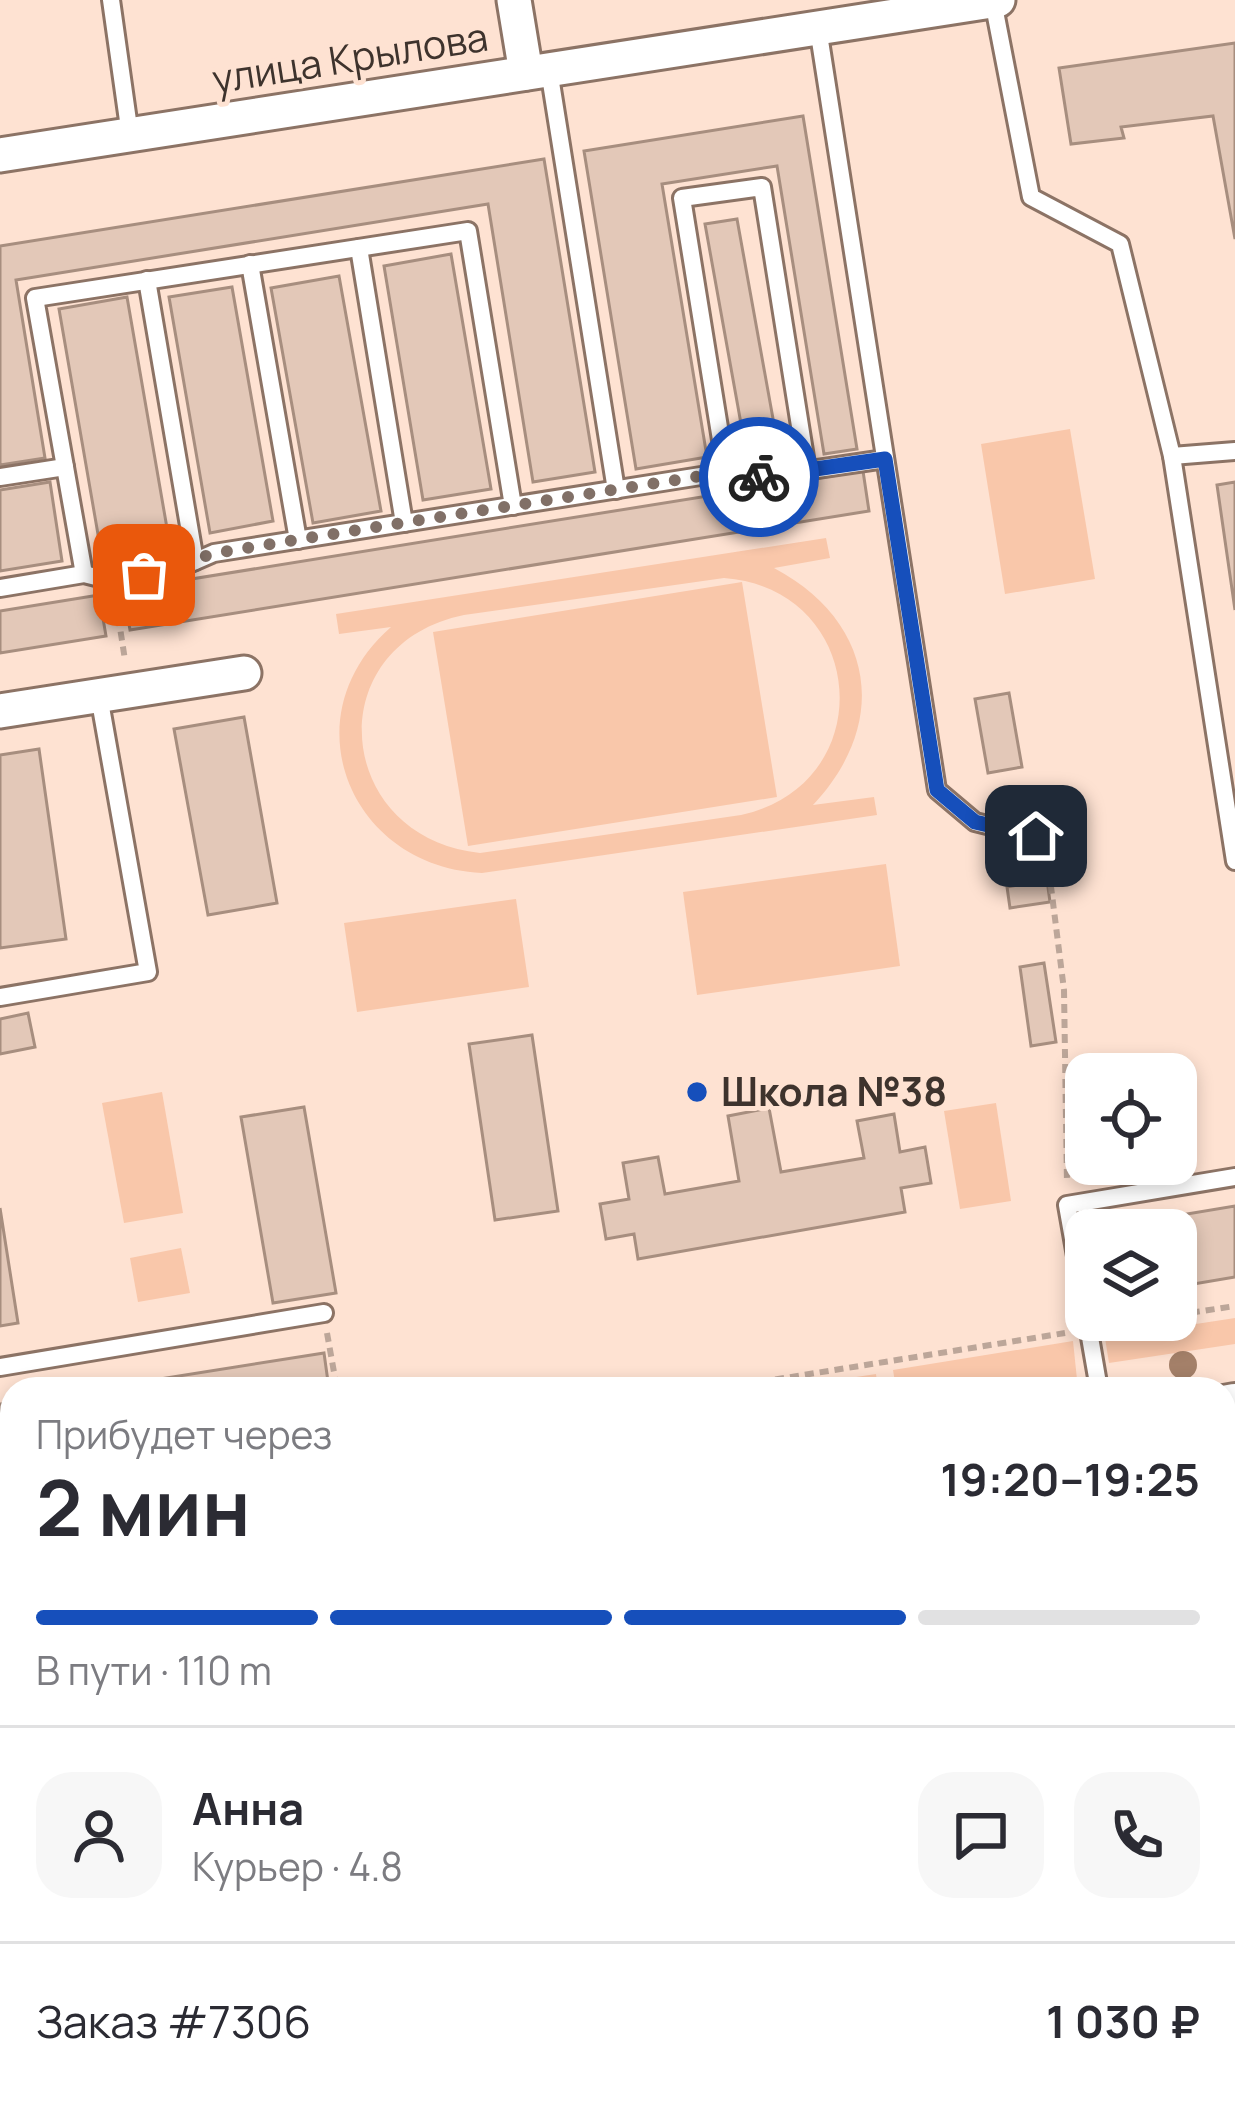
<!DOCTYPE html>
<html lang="ru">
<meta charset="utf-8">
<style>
:root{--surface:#fff;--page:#f7f7f7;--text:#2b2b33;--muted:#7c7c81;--line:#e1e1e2;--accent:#164fbb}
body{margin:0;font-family:Manrope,sans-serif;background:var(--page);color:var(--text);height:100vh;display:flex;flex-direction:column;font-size:45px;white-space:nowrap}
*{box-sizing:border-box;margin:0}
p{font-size:39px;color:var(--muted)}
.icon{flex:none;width:66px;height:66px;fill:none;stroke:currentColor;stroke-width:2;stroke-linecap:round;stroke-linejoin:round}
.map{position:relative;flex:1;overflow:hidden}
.sheet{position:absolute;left:0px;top:1377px;width:1236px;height:747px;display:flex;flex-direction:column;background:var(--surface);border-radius:36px 36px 0 0;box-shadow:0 6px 18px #0003}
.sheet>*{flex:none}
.fabs{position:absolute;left:1065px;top:1053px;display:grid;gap:24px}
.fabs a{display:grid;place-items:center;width:132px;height:132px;border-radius:24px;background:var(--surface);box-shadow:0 6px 18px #0003;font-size:60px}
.pin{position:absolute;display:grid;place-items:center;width:102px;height:102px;color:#fff;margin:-51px;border-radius:24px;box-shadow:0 6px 18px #0006}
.courier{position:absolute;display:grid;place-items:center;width:120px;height:120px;margin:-60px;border:9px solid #164fbb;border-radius:50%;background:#fff;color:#222;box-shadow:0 3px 15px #0007}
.summary em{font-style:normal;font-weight:700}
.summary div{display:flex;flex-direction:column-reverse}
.summary{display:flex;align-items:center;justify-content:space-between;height:204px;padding:0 36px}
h1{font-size:78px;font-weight:700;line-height:90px}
.bar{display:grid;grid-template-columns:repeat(4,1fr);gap:18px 12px;align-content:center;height:144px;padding:0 36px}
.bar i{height:15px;border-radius:9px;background:var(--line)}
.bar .active{background:var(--accent)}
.bar p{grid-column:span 4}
.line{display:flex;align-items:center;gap:30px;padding:0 36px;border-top:3px solid var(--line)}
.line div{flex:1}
.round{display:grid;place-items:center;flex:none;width:126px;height:126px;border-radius:36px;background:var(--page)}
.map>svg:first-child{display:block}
.green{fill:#f9c7aa;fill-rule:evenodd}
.building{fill:#e3c8b8;stroke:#a78e7f;stroke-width:3}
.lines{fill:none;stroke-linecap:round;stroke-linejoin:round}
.service-casing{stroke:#8c7365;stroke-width:22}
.minor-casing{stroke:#8c7365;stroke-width:39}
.tertiary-casing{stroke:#8c7365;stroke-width:48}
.path{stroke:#bca699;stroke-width:6;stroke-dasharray:9 6;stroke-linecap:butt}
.service{stroke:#fff;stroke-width:16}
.minor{stroke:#fff;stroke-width:33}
.tertiary{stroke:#fff;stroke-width:42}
.tree{fill:#a48069}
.done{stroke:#817067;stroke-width:12;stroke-dasharray:0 21.6}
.route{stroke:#164fbb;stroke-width:15}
.poi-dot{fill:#164fbb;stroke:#fee2d2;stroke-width:4.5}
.labels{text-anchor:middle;stroke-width:10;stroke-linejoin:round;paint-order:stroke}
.street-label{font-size:39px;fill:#3e332d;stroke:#fee2d2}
.poi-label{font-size:39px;font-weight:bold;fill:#3e332d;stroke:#fee2d2;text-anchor:start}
</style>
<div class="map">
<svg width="1235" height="2123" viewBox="0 0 1235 2123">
<rect width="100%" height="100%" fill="#fee2d2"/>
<g class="green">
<path d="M1070,429L1095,579L1005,594L981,444Z"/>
<path d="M826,538L830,558L774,568C874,621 891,722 813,805L874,797L877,815L482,873C350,867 288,717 391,627L339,634L336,614ZM724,578C868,589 882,784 741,815L480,853C333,837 318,645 464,615Z"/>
<path d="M742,582L777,797L468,846L433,632Z"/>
<path d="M886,864L900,966L697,995L683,892Z"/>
<path d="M516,899L529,987L357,1012L344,923Z"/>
<path d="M162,1092L183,1213L124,1223L102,1103Z"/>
<path d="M996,1103L1011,1201L960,1209L944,1111Z"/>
<path d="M181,1248L190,1293L138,1302L130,1258Z"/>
<path d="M1235,1318V1344L1109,1363L1105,1338Z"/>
<path d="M1073,1341L1078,1389H896L893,1370Z"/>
<path d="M876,1374L878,1389H776Z"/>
<path d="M12,1510V1578H0V1512Z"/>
</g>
<g class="building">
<path d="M1235,43V239L1213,116L1121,127L1124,138L1071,144L1059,68Z"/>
<path d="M803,116L857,449L824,454L777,166L662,184L707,457L636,469L584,151Z"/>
<path d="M544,159L595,472L533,482L488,204L16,280L45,458L0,465V246Z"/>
<path d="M737,219L781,463L749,468L705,224Z"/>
<path d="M451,254L491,489L423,500L384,266Z"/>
<path d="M339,276L381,511L313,523L271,288Z"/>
<path d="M232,287L273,521L210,533L169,297Z"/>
<path d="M127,297L172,557L104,569L59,309Z"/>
<path d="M863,471L869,511L130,630L123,590Z"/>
<path d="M50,482L62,561L0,571V490Z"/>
<path d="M1235,482V610L1217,485Z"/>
<path d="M99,595L106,636L0,653V611Z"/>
<path d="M1009,693L1022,767L988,773L975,699Z"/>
<path d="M244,717L277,903L208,915L174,729Z"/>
<path d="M39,749L66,939L0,948V755Z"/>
<path d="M1047,880L1050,902L1010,908L1007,887Z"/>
<path d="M1044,963L1056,1042L1031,1046L1020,967Z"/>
<path d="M28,1013L35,1047L0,1054V1019Z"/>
<path d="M532,1035L558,1211L495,1220L469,1044Z"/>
<path d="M304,1107L336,1293L273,1303L241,1117Z"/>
<path d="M769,1108L781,1172L864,1158L857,1121L894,1114L900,1152L925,1147L931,1183L901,1188L905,1212L638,1259L634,1234L606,1239L600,1204L629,1199L623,1163L658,1157L665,1194L739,1181L728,1116Z"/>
<path d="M1235,1206V1277L1176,1287V1230H1134L1133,1223Z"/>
<path d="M0,1208L18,1323L0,1326Z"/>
<path d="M324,1353L329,1389H97Z"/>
<path d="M12,1403V1472L0,1474V1404Z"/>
<path d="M1235,1638V1749L1224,1751V1640Z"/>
<path d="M16,2112H81L83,2123H18Z"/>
<path d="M167,2112H407L405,2123H174L165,2121Z"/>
<path d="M950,2112H983L981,2123H948Z"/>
</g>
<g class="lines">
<g class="service-casing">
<g id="service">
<path d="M111,0L130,135"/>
<path d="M993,1L1031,197L1120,244L1172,456L1235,861"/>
<path d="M818,28L937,790L975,822L1036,837"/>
<path d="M549,70L616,490"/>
<path d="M359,248L404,523"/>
<path d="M250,264L298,540"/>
<path d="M147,280L195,561"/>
<path d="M1172,456L1235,451"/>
<path d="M0,477L65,467"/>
<path d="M727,477L682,198L762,187L807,470"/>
<path d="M84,574L35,298L468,231L513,506"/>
<path d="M0,588L84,574L112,581L175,570L214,553L707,475L749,479L885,459"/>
<path d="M0,997L148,972L99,696"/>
<path d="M1086,1313L1067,1205L1235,1177"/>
<path d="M1087,1320L1099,1389"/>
<path d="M0,1367L324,1313"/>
<path d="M0,1649L12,1745"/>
<path d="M1224,1769L1235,1767"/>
<path d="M0,1879L12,1877"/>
<path d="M0,2053L12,2049"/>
<path d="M125,2112L127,2123"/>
<path d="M429,2123L431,2112"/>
</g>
</g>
<g class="minor-casing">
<g id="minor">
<path d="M514,0L526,73"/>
<path d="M0,155L998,0"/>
<path d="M0,711L244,673"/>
</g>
</g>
<g class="tertiary-casing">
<g id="tertiary">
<path d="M1224,1407L1235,1405"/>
<path d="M0,1606L12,1604"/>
</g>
</g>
<g class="path">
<path d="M116,602L125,660"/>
<path d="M1047,855L1064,990L1067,1183"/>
<path d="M1176,1315L1235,1306"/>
<path d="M1113,1325L1145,1320"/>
<path d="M327,1333L337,1389"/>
<path d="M716,1389L1065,1333"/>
<path d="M1224,1466L1235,1464"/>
<path d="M0,1504L12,1502"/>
<path d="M1225,1791L1235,1814"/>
<path d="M1224,1857L1235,1855"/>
</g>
<use href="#service" class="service"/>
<use href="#minor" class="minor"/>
<use href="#tertiary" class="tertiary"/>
</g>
<circle class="tree" cx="1183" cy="1365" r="14"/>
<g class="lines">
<path class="done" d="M144,575C175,571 196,556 223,552C384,525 545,501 707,475L759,477"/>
<path class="route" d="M759,477L885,459L937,790L975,822L1036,836"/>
</g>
<circle class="poi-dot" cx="697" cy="1092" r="12"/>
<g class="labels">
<g class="street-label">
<text transform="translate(350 58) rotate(-9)" y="14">улица Крылова</text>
</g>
<g class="poi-label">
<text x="721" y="1106">Школа №38</text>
</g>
</g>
</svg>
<div class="fabs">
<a><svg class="icon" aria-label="locate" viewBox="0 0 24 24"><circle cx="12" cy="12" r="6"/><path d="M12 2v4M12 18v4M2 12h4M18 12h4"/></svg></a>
<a><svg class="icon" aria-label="layers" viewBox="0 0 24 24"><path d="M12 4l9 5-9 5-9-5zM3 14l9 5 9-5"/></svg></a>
</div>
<div class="pin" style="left:144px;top:575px;background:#ea580c"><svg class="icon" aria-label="bag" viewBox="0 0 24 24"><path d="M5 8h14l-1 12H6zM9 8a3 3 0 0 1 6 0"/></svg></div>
<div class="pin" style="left:1036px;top:836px;background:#1f2937"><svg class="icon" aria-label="home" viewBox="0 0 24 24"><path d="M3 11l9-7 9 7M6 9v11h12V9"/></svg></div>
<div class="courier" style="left:759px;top:477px"><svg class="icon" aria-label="bike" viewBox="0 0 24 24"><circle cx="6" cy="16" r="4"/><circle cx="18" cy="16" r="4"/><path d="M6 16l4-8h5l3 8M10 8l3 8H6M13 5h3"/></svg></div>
<section class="sheet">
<div class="summary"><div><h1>2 мин</h1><p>Прибудет через</p></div><em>19:20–19:25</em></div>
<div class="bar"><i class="active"></i><i class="active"></i><i class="active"></i><i></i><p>В пути · 110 m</p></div>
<div class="line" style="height:216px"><a class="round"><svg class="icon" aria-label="person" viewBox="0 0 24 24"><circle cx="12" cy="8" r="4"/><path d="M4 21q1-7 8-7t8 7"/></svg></a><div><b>Анна</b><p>Курьер · 4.8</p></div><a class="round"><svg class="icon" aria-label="chat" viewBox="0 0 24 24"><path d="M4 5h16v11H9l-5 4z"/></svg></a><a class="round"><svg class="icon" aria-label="phone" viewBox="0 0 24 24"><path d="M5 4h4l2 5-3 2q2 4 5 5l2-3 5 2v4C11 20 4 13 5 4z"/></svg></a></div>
<div class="line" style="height:156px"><div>Заказ #7306</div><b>1 030 ₽</b></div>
</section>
</div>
